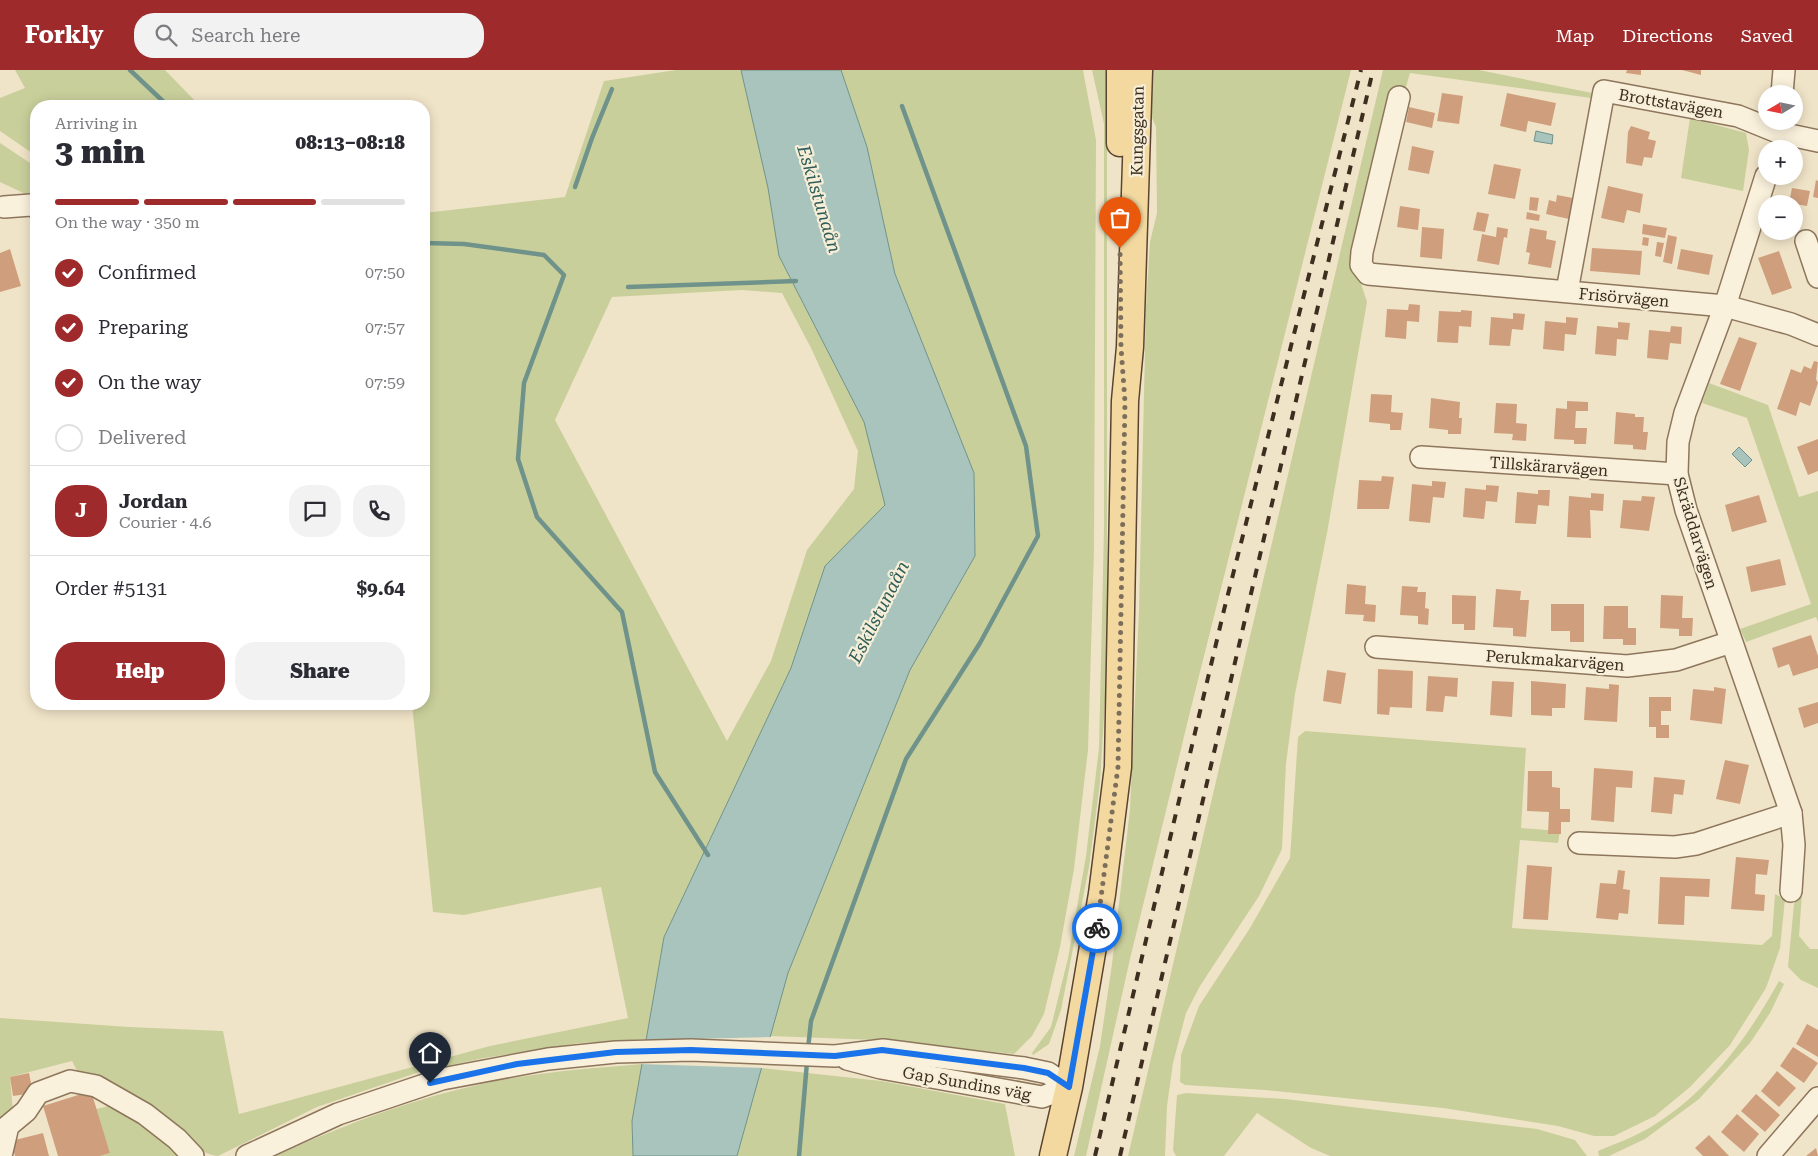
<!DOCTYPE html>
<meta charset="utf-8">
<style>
:root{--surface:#fff;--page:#f2f2f3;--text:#2b2b33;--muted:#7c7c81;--line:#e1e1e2;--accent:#9e2a2b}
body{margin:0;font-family:"Roboto Serif",serif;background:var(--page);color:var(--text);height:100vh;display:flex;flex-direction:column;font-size:19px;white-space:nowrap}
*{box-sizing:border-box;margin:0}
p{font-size:16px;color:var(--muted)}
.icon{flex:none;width:28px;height:28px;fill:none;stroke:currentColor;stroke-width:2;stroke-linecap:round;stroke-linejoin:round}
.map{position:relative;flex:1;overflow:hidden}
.side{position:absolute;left:30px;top:30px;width:400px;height:610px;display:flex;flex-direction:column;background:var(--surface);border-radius:20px;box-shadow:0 2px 12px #0003}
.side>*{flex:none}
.needle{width:32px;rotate:260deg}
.tools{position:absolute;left:1758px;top:15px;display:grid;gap:10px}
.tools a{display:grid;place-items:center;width:45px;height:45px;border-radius:50%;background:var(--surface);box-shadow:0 2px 12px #0003;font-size:25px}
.pin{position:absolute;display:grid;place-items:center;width:42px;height:42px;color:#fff;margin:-51px -21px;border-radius:50% 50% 50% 0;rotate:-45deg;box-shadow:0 0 5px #0007}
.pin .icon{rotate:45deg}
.courier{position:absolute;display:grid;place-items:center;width:50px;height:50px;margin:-25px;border:4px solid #1a73e8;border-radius:50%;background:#fff;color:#222;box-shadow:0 1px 6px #0007}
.overview em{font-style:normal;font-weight:800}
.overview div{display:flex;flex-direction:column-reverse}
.overview{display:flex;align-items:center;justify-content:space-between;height:85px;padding:0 25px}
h1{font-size:32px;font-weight:800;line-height:38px}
.bar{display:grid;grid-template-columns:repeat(4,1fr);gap:8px 5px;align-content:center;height:60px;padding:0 25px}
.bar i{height:6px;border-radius:4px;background:var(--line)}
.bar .selected{background:var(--accent)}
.bar p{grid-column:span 4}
.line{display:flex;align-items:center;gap:12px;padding:0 25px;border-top:1px solid var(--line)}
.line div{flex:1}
.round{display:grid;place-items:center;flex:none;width:52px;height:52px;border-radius:20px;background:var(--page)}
ol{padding:0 25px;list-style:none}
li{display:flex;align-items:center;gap:15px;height:55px}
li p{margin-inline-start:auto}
li .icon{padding:5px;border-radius:50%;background:var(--accent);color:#fff;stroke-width:4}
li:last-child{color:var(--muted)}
li i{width:28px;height:28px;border:2px solid var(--line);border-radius:50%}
.cta{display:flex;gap:10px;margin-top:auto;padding:10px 25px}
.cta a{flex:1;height:58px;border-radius:20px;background:var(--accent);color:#fff;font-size:20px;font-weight:800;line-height:58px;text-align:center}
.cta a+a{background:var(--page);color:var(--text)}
header{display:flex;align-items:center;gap:30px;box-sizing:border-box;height:70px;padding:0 25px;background:var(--accent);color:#fff}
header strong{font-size:24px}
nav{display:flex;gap:28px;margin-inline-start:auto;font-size:18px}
.search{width:350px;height:45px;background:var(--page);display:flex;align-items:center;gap:12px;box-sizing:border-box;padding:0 18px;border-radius:20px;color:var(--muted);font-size:19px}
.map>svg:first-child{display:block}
.green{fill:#c9cf9b;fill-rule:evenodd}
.water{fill:#a9c4bc;stroke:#6f938a}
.pier{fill:#f0e4c8}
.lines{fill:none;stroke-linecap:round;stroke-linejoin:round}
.stream{stroke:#6f938a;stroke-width:4.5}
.building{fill:#cf9f7d}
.minor-casing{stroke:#8d765c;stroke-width:24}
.major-casing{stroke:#5b4430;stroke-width:29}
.minor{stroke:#faf1dc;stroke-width:21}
.major{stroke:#f3d9a0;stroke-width:26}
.rail{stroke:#3d2e20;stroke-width:4;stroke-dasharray:9 9;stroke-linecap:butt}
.done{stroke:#7c6e5b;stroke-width:5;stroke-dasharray:0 9}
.route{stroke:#1a73e8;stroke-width:6}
.labels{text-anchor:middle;stroke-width:4.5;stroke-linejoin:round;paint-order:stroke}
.street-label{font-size:16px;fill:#3d2e20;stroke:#f7eed8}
.water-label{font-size:18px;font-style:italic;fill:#2f5d5a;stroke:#f7eed8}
</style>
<header>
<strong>Forkly</strong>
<div class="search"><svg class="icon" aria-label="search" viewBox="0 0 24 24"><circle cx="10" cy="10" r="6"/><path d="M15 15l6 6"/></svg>Search here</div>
<nav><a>Map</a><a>Directions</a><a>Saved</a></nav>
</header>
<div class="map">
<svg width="1818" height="1086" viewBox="0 0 1818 1086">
<rect width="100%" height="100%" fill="#f0e4c8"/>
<g class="green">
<path d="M15,0H165L200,36H36V90L32,83L0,61V28L25,18Z"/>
<path d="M676,0H741L768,118L779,186L864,352L886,435L825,496L791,598L664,867L646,969L580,973L484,988L419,1002L317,1037L218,1086C198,1084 183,1065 167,1053C146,1038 101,1005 77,1001L72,991L10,1007L13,1042L0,1048V948L129,957L223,961L239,1044L490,976L628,948L601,817L464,845L433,842L412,634H424V143L565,127L604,11ZM742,220L782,223L811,278L858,381L854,419L807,480L771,591L727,671L555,350L612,227Z"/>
<path d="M841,0H1083L1096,70L1094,481L1088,680L1074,799L1060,877L1044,944L1032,966L1014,984L877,970L770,966L788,903L910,600L975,486L974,403L895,204L867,77Z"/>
<path d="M1092,0H1112L1107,31V597L1100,713L1089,797L1061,940L1049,974L1033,985L1032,983L1051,957L1068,888L1086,786L1099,678L1104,458V54Z"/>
<path d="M1146,0H1351L1189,646L1130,889L1086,1086H1074L1100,976L1112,894L1130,739L1139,540L1146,237L1150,172L1157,143L1156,57L1145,32Z"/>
<path d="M1383,0H1479L1592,23L1591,28L1410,3L1355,195L1367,232L1327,463L1295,624L1286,694L1282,779L1259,826L1200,916L1186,943L1173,993L1167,1036L1165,1086H1128Z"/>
<path d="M1690,48L1746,63L1749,80L1743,121L1681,108Z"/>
<path d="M0,73L36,97V129L0,112Z"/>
<path d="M1709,313L1768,335L1799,427L1818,421V552L1816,547L1746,572L1740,559L1811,534L1747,348L1702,333Z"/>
<path d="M1305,661L1526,678L1521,758L1560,761L1558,773L1520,770L1512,858L1762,875L1772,866L1775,824L1785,829L1780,878L1766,918L1730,975L1690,1017L1655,1046L1614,1066H1594L1558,1056L1443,1038L1265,1020L1185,1015L1180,1012L1181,985L1199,936L1250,858L1290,788L1298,667Z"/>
<path d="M1802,823L1799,866L1810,879H1818V918L1801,910L1788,897L1794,834Z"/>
<path d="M1779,911L1784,914L1770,943L1750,973L1699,1029L1645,1069L1609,1086H1599L1598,1081C1617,1073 1637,1066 1654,1055C1709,1021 1748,967 1779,911Z"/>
<path d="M642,994L632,1051L633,1086H275C358,1048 449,1015 540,1004C574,999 608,997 642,994Z"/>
<path d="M761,998L881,1011L1005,1034L1015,1086H737Z"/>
<path d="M1186,1023L1285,1029L1537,1059L1575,1070L1587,1086H1330L1311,1078L1257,1043L1224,1086H1176L1173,1080L1177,1025Z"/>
<path d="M117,1034L185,1086H100L110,1083L96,1039Z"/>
</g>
<g class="water">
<path d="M741,0H841L867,77L895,204L974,403L975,486L910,600L788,903L737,1086H633L632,1051L664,867L791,598L825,496L885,435L864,352L779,186L768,118Z"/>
<path d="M1536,61L1553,65L1552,74L1534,71Z"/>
<path d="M1739,377L1752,390L1745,397L1732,384Z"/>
</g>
<path class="pier" d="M772,967L764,998L639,994L644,970Z"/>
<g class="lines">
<g class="stream">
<path d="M130,0L168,36"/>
<path d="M575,117L592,68L612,19"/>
<path d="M424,173L464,174L544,185L564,205L524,313L518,389L537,447L622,542L655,702L708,785"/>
<path d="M628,217L796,211"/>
<path d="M808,979L811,951L906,689L980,573L1038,466L1026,376L902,36"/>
<path d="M799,1086L807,992"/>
</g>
</g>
<g class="building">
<path d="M1627,0H1641V5L1626,3Z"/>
<path d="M1682,0H1701V5Z"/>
<path d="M1442,23L1463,26L1459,54L1437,51Z"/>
<path d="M1507,23L1556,33L1551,56L1528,51L1526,62L1500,56Z"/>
<path d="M1409,37L1435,43L1432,58L1406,52Z"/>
<path d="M1631,56L1650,62L1648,69L1656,71L1652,88L1644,87L1642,96L1626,93L1628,62Z"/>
<path d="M1412,76L1434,81L1429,104L1408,100Z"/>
<path d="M1494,94L1521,99L1515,129L1488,124Z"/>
<path d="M1816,110L1818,111V128L1813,127Z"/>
<path d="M1608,116L1643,124L1640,143L1627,140L1624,153L1601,148Z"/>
<path d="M1792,118L1810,121L1807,136L1789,133Z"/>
<path d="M1557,125L1573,128L1569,149L1546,144L1549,130L1556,132Z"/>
<path d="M1530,127L1539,128L1537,141L1529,140Z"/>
<path d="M1400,136L1420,139L1418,160L1397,157Z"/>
<path d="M1477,142L1489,144L1485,162L1473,160Z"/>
<path d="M1527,142L1540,145L1539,151L1526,149Z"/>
<path d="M1643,154L1667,158L1665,168L1642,164Z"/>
<path d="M1422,157L1444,159L1442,189L1420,187Z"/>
<path d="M1497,157L1508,159L1507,168L1504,167L1499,195L1477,191L1482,164L1496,167Z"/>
<path d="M1530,158L1547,161L1546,169L1556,171L1551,198L1528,194L1530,183L1526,182Z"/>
<path d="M1668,165L1677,167L1672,194L1663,192Z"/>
<path d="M1643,167L1649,168L1648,176L1642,175Z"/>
<path d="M1657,172L1664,173L1661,187L1655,186Z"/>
<path d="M1592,178L1642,181L1640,205L1590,201Z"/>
<path d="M10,179L21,216L0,222V183Z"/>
<path d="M1681,179L1713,185L1709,205L1677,199Z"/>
<path d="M1779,181L1792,218L1772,225L1758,188Z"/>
<path d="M1409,234L1420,235L1419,252L1407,251L1406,269L1385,267L1387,239L1408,240Z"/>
<path d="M1461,240L1472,241L1471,257L1459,256L1458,273L1437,272L1439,241L1461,242Z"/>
<path d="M1513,243L1525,244L1523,260L1512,259L1510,276L1489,275L1491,247L1513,249Z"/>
<path d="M1566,247L1578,248L1576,265L1565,264L1564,281L1543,279L1545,251L1566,253Z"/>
<path d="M1618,252L1630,253L1628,270L1617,269L1616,286L1595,284L1597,256L1618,258Z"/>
<path d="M1671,256L1682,257L1681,274L1670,273L1668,290L1647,288L1649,260L1670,262Z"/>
<path d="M1739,267L1757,273L1740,321L1720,314Z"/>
<path d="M1814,291L1818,292L1816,309L1818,313L1810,336L1800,332L1796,346L1777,339L1791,299L1801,303L1804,296L1811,299Z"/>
<path d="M1371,324L1392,325L1391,342L1403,343L1401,360H1390V354L1369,352Z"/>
<path d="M1431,328L1460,332L1459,348H1462L1461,364H1448V360L1429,358Z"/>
<path d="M1567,331L1588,332V341H1576L1575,358H1587L1586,374H1574V370L1554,369L1556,338L1567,339Z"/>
<path d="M1496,333L1517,334L1516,353L1527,354L1526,371L1512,370L1513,364L1494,363Z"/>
<path d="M1616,342L1635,344V347H1644L1643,362H1648L1646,380L1633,379V375L1614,374Z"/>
<path d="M1818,369V401L1808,405L1797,377Z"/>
<path d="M1382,406L1394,407L1389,439H1357L1359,410L1381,411Z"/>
<path d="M1432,411L1446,412L1444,428L1433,427L1430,453L1409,451L1412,414L1432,416Z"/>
<path d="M1486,415L1499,416L1497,432L1486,431L1484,449L1463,447L1465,418L1486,420Z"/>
<path d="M1538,420H1550L1549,436L1538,435L1536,454L1515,453L1517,422L1538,424Z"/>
<path d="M1591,423L1604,424L1603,441L1590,440L1591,468L1567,467L1569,426L1591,428Z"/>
<path d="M1759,425L1767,452L1732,462L1725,435Z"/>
<path d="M1642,426L1655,427L1649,461L1620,458L1623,430L1641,431Z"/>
<path d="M1780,489L1786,515L1751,522L1746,497Z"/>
<path d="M1347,514L1366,516L1365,534L1376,535L1375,552L1363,551L1364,545L1345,544Z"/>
<path d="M1402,516L1418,517L1417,522H1426L1425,538L1429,539L1428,555L1418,554V546L1400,545Z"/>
<path d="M1496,519L1521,521L1520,530H1529L1526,567L1513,566V558L1493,557Z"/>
<path d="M1452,525L1476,526L1475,560H1464V554H1452Z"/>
<path d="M1661,525L1683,526L1682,548H1693L1692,566H1679V559L1660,558Z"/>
<path d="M1551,534H1584V572H1570V561H1551Z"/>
<path d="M1604,536H1628V558H1636V575H1623V569H1603Z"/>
<path d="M1811,565L1818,586V598L1793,606L1789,594L1778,598L1772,578Z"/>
<path d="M1378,599L1413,601L1412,638L1390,637L1389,645L1377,644Z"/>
<path d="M1327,600L1346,603L1341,634L1323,631Z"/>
<path d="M1428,606L1458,608L1457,627L1445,626L1443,642L1426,641Z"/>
<path d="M1492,611L1514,612L1512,647L1490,645Z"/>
<path d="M1531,611L1566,614L1565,638H1552V646L1531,645Z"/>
<path d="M1609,614L1619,615L1617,652L1584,650L1586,617L1609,619Z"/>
<path d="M1714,617L1726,619L1722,654L1690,650L1693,619L1714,621Z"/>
<path d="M1649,627H1671V641H1661V655H1669V668H1656V657H1649Z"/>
<path d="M1818,632V653L1804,658L1798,638Z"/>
<path d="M1725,690L1749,695L1740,734L1716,729Z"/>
<path d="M1594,698L1633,701L1632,718L1616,717L1614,752L1591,750Z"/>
<path d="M1528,701H1552V717L1560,718V739H1570V752H1561V764H1548L1549,742L1527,741Z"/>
<path d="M1654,707L1685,710L1683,725L1674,724L1672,744L1651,742Z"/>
<path d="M1736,787L1769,790L1767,805L1756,804L1755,824L1765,825L1764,841L1731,839Z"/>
<path d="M1527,795L1552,797L1548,850L1523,849Z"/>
<path d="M1618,800L1625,801L1623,819L1630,820L1628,844L1619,843L1618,850L1596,848L1600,813L1616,814Z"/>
<path d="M1660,807L1710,809L1709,827L1685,826L1684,855L1658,854Z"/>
<path d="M1807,954L1818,960V987L1796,974Z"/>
<path d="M1793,977L1818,993L1804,1013L1780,996Z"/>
<path d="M1777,1001L1796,1018L1779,1037L1761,1021Z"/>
<path d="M29,1003L33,1023L13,1026L10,1007Z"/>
<path d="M91,1021L110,1083L100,1086H58L43,1036Z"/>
<path d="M1756,1024L1780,1045L1765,1062L1741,1041Z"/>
<path d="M1737,1044L1759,1064L1744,1082L1721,1062Z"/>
<path d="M43,1063L49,1086H15L11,1071Z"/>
<path d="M1709,1065L1729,1086H1703L1695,1078Z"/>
<path d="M1816,1078L1818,1086H1806Z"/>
</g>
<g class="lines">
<g class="minor-casing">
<g id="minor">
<path d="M1782,24L1784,0"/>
<path d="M1399,27L1362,182L1361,195L1368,204L1725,236L1791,254L1818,265"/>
<path d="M1766,106L1725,236L1685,343L1678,372L1677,404L1686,440L1791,743L1794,775L1791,821"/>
<path d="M4,137L31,135L36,137"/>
<path d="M1806,171L1818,207"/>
<path d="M1567,221L1604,21L1738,46L1780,63L1818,71"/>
<path d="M1421,387L1677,404"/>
<path d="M1376,577L1627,596L1676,590L1731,572"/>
<path d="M1579,773L1675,777L1696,774L1791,743"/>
<path d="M847,989L881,998L1042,1027L1069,1017"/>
<path d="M1,1086L8,1056L26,1041L38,1023L70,1011L96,1016L145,1044L177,1069L193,1086"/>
<path d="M247,1086L338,1044L442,1009L548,989L616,982L691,980L835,986L883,980L1024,998L1048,1003L1069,1017"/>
<path d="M1768,1086L1818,1028"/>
</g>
</g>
<g class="major-casing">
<g id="major">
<path d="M1120,0V73"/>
<path d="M1053,1086L1069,1017L1102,824L1118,697L1125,331L1130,277L1139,0"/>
</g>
</g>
<use href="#minor" class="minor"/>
<use href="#major" class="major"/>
<g class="rail">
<path d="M1095,1086L1224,540L1361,0"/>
<path d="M1120,1086L1373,0"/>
</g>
</g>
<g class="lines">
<path class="done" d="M1097,858L1118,697L1125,332L1121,277L1120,178"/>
<path class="route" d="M430,1013L517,994L616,982L691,980L835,986L882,980L1024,998L1048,1003L1069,1017L1097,858"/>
</g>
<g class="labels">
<g class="street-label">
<text transform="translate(1671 33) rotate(10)" y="6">Brottstavägen</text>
<text transform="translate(1137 61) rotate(-89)" y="6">Kungsgatan</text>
<text transform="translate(1624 227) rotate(5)" y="6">Frisörvägen</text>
<text transform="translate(1549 396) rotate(4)" y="6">Tillskärarvägen</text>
<text transform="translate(1696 463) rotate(73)" y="6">Skräddarvägen</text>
<text transform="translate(1555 590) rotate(4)" y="6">Perukmakarvägen</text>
<text transform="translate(967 1013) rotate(10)" y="6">Gap Sundins väg</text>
</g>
<g class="water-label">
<text transform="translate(819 129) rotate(73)" y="6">Eskilstunaån</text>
<text transform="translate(879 542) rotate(-63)" y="6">Eskilstunaån</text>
</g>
</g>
</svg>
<div class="tools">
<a><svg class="needle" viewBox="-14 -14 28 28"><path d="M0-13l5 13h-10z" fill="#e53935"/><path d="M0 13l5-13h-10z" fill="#7c7c81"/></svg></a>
<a>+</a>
<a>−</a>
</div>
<div class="pin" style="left:1120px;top:178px;background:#ea580c"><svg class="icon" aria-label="bag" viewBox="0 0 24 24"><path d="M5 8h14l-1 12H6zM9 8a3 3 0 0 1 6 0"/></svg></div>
<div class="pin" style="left:430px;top:1013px;background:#1f2937"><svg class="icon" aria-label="home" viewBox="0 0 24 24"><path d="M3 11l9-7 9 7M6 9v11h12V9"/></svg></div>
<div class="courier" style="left:1097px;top:858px"><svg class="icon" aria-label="bike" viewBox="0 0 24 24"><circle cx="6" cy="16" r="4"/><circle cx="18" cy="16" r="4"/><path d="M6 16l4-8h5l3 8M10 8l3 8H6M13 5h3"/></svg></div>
<section class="side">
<div class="overview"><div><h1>3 min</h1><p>Arriving in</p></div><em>08:13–08:18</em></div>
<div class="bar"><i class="selected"></i><i class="selected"></i><i class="selected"></i><i></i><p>On the way · 350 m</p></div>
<ol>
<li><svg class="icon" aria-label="check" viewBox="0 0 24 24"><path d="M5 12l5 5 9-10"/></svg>Confirmed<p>07:50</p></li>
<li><svg class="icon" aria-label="check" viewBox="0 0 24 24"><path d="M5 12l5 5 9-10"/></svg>Preparing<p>07:57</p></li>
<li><svg class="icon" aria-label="check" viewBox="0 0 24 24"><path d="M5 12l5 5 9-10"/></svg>On the way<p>07:59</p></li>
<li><i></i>Delivered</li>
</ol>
<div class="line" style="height:90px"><b class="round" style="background:var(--accent);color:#fff">J</b><div><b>Jordan</b><p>Courier · 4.6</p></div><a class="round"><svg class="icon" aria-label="chat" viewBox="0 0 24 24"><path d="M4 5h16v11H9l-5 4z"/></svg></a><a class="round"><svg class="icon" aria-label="phone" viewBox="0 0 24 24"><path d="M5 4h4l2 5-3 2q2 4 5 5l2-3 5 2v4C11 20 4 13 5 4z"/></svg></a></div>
<div class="line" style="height:65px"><div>Order #5131</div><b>$9.64</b></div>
<div class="cta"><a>Help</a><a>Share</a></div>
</section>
</div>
